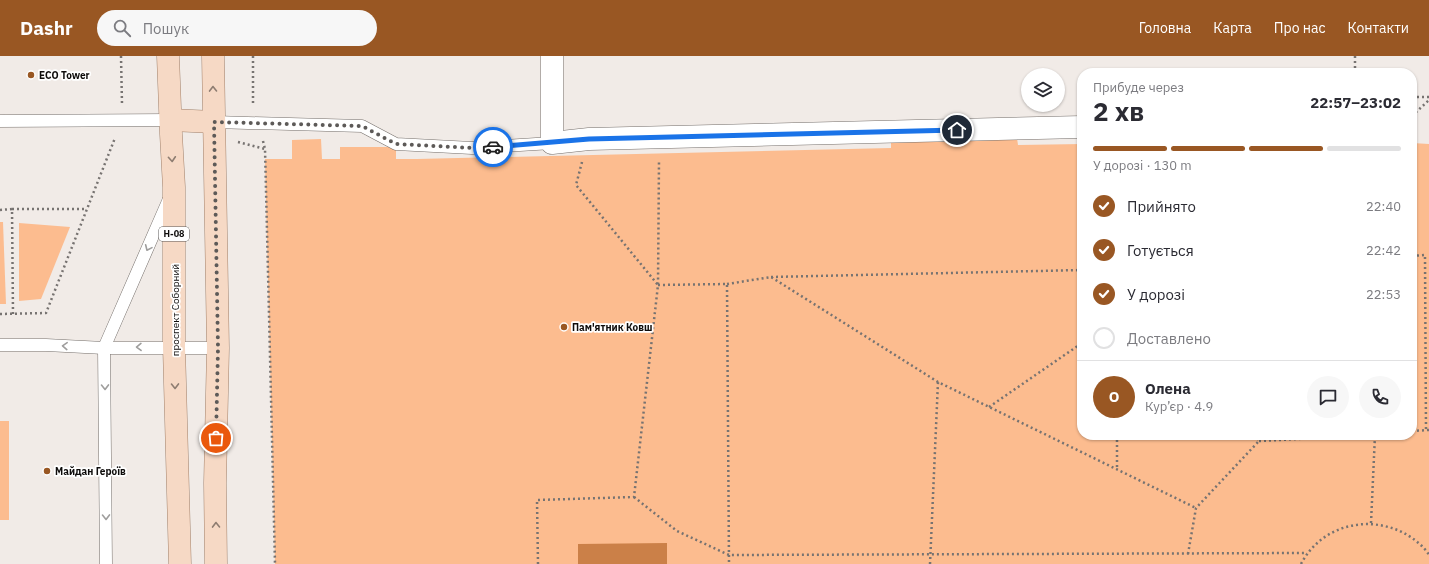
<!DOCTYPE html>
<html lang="uk">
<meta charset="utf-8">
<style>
:root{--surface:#fff;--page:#f7f7f7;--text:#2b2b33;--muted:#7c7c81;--line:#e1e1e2;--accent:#995723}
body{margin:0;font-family:"IBM Plex Sans",sans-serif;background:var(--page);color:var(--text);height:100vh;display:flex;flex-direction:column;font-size:15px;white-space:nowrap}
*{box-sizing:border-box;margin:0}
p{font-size:13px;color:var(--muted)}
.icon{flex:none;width:22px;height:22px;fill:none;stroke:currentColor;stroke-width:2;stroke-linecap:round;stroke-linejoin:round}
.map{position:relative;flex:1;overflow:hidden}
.side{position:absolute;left:1077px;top:12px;width:340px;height:372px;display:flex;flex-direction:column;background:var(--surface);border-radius:16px;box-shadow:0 1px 3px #0004}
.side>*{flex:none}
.buttons{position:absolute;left:1021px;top:12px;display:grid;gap:8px}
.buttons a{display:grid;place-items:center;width:44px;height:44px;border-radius:50%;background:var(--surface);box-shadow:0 1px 3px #0004;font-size:20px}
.pin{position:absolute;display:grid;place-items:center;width:34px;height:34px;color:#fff;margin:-17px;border:2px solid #fff;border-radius:50%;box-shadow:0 1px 4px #0007}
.courier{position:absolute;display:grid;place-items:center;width:40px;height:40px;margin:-20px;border:3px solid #1a73e8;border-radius:50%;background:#fff;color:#222;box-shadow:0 1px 5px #0007}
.head em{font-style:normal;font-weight:800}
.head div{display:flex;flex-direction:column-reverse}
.head{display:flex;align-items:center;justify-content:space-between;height:68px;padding:0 16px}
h1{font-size:26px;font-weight:800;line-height:30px}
.bar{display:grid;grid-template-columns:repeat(4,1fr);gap:6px 4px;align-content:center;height:48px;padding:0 16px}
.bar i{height:5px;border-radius:3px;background:var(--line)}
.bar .current{background:var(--accent)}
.bar p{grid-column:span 4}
.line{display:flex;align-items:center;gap:10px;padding:0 16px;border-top:1px solid var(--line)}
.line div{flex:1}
.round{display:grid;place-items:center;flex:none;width:42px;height:42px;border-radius:21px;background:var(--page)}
ol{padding:0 16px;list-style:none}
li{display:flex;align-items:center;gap:12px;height:44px}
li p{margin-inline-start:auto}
li .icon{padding:4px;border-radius:50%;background:var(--accent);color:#fff;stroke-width:4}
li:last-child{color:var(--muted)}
li i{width:22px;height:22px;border:2px solid var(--line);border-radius:50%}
header{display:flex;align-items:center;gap:24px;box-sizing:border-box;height:56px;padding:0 20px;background:var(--accent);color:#fff}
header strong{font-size:19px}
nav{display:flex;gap:22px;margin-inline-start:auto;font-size:14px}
.search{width:280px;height:36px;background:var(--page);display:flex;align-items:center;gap:10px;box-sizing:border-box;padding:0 14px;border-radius:22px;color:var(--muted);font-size:15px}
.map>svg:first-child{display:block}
.green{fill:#fcbc8f}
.water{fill:#cb8048}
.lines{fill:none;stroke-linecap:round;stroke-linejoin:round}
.lane-casing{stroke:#756f6b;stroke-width:13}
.street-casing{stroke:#756f6b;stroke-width:23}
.primary-casing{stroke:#a1816b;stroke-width:23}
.path{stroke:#777371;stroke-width:2.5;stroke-dasharray:2 3;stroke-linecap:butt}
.lane{stroke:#fff;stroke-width:12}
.street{stroke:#fff;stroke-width:22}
.primary{stroke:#f6d9c5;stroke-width:22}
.oneway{stroke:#8e7d71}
.oneway2{stroke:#9f9e9d}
.done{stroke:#5d5a58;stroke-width:4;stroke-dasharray:0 7.2}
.route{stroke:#1a73e8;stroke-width:5}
.poi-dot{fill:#995723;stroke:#fff;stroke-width:1.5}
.labels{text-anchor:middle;stroke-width:3.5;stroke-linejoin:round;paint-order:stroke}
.shield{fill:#fff;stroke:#565554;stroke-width:1}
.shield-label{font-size:9px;font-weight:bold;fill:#0e0c0b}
.poi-label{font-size:10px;font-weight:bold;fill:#0e0c0b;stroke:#fff;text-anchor:start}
.street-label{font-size:10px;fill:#0e0c0b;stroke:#fff}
</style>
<header>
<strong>Dashr</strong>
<div class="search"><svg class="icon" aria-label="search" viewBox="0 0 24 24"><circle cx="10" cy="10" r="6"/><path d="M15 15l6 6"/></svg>Пошук</div>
<nav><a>Головна</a><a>Карта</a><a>Про нас</a><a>Контакти</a></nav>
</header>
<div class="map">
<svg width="1429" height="508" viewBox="0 0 1429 508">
<rect width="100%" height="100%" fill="#f1ebe7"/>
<g class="green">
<path d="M1017,82L1018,89L1082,88V379H1412V87L1429,88V508H275L265,103H292V84L321,83L322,103H340V91H396V103H417L891,92V86Z"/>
<path d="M0,166H3L6,248H0Z"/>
<path d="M19,167L70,171L41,243L19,245Z"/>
<rect x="0" y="365" width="9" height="99"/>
</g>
<path class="water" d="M667,487V508H578V488Z"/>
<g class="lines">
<g class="lane-casing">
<g id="lane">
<path d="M0,65L171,64"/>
<path d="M214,66L362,70L396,88L472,92L552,87"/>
<path d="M0,289H46L104,292H218"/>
<path d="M106,508L104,292L169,143"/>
</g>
</g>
<g class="street-casing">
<path id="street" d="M552,0V87L589,83L1082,71"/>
</g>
<g class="primary-casing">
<g id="primary">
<path d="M168,0L171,78L174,131V291L180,508"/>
<path d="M213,0L218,292L215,427L216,508"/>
<path d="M171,64L214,66"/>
</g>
</g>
<g class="path">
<path d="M121,0L122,48"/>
<path d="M253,0V49"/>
<path d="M1355,0V17"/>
<path d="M1412,41H1429"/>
<path d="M1412,60L1429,44"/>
<path d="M263,85L265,93L275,508"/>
<path d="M238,86L265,93"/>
<path d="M582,106L576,129L658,229"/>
<path d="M12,153H87"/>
<path d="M0,154L12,153L13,258"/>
<path d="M1412,200L1425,199L1426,374"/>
<path d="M771,221L1082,214"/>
<path d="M727,228L771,221L938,326L1196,452"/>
<path d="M658,229L727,228L729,508"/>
<path d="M0,258L46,257L115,82"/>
<path d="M989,351L1082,287"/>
<path d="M1412,375L1429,374"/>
<path d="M1117,379V414"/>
<path d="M1293,379V383"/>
<path d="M1259,385L1377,379"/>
<path d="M634,441L677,475L729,499L1307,497"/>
<path d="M1371,467L1375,379"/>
<path d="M1188,498L1196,452L1259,385L1255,379"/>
<path d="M538,508L537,444L634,441L658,229L659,104"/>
<path d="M930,508L938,326"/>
<path d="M1301,508C1321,470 1366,458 1404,477C1413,482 1424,490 1429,499"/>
</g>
<use href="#lane" class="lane"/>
<use href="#street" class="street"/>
<use href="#primary" class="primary"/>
</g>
<defs><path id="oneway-chevron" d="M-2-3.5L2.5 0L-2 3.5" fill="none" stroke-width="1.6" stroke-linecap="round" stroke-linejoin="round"/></defs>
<g class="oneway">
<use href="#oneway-chevron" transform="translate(213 33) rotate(-91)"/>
<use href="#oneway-chevron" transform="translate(172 103) rotate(86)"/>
<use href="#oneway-chevron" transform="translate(175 330) rotate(89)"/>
<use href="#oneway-chevron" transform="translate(216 469) rotate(-91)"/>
</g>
<g class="oneway2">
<use href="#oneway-chevron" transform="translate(148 192) rotate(114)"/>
<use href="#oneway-chevron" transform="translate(65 290) rotate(-177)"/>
<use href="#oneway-chevron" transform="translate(139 291) rotate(179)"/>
<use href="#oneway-chevron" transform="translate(105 331) rotate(89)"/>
<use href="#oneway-chevron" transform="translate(106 461) rotate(89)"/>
</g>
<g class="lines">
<path class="done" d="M216,382L218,292L214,66L362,70L396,88L472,92L493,91"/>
<path class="route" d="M493,91L589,83L957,74"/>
</g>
<g class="poi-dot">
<circle cx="31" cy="19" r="4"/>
<circle cx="564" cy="271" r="4"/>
<circle cx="47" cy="415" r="4"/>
</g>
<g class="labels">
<rect class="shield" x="159" y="171" width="30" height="14" rx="3"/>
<g class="shield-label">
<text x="174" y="181">Н-08</text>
</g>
<g class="poi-label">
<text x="39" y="23">ECO Tower</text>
<text x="572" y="275">Пам'ятник Ковш</text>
<text x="55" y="419">Майдан Героїв</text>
</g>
<g class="street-label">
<text transform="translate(175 254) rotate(-90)" y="4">проспект Соборний</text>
</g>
</g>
</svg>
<div class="buttons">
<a><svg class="icon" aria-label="layers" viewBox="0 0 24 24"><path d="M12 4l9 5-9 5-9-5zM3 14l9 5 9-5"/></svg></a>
</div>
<div class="pin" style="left:216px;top:382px;background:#ea580c"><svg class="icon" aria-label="bag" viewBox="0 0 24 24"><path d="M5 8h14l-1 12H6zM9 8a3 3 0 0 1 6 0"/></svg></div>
<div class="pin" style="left:957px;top:74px;background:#1f2937"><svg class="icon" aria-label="home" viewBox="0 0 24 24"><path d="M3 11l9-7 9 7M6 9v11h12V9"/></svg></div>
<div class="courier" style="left:493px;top:91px"><svg class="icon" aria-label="car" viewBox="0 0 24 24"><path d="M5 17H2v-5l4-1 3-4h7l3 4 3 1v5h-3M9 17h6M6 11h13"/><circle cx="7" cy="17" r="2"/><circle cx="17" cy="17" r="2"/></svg></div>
<section class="side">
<div class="head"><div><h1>2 хв</h1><p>Прибуде через</p></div><em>22:57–23:02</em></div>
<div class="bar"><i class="current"></i><i class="current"></i><i class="current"></i><i></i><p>У дорозі · 130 m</p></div>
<ol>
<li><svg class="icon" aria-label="check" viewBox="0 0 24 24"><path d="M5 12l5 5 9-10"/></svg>Прийнято<p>22:40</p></li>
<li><svg class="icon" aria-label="check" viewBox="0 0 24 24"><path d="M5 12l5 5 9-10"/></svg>Готується<p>22:42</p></li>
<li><svg class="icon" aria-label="check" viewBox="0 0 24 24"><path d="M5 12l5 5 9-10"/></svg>У дорозі<p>22:53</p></li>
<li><i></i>Доставлено</li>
</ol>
<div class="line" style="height:72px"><b class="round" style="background:var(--accent);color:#fff">О</b><div><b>Олена</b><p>Кур’єр · 4.9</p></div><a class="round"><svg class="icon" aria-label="chat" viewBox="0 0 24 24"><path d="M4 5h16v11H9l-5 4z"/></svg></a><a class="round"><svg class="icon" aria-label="phone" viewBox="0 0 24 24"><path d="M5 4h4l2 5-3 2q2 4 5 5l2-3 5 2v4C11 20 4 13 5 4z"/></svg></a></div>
</section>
</div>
